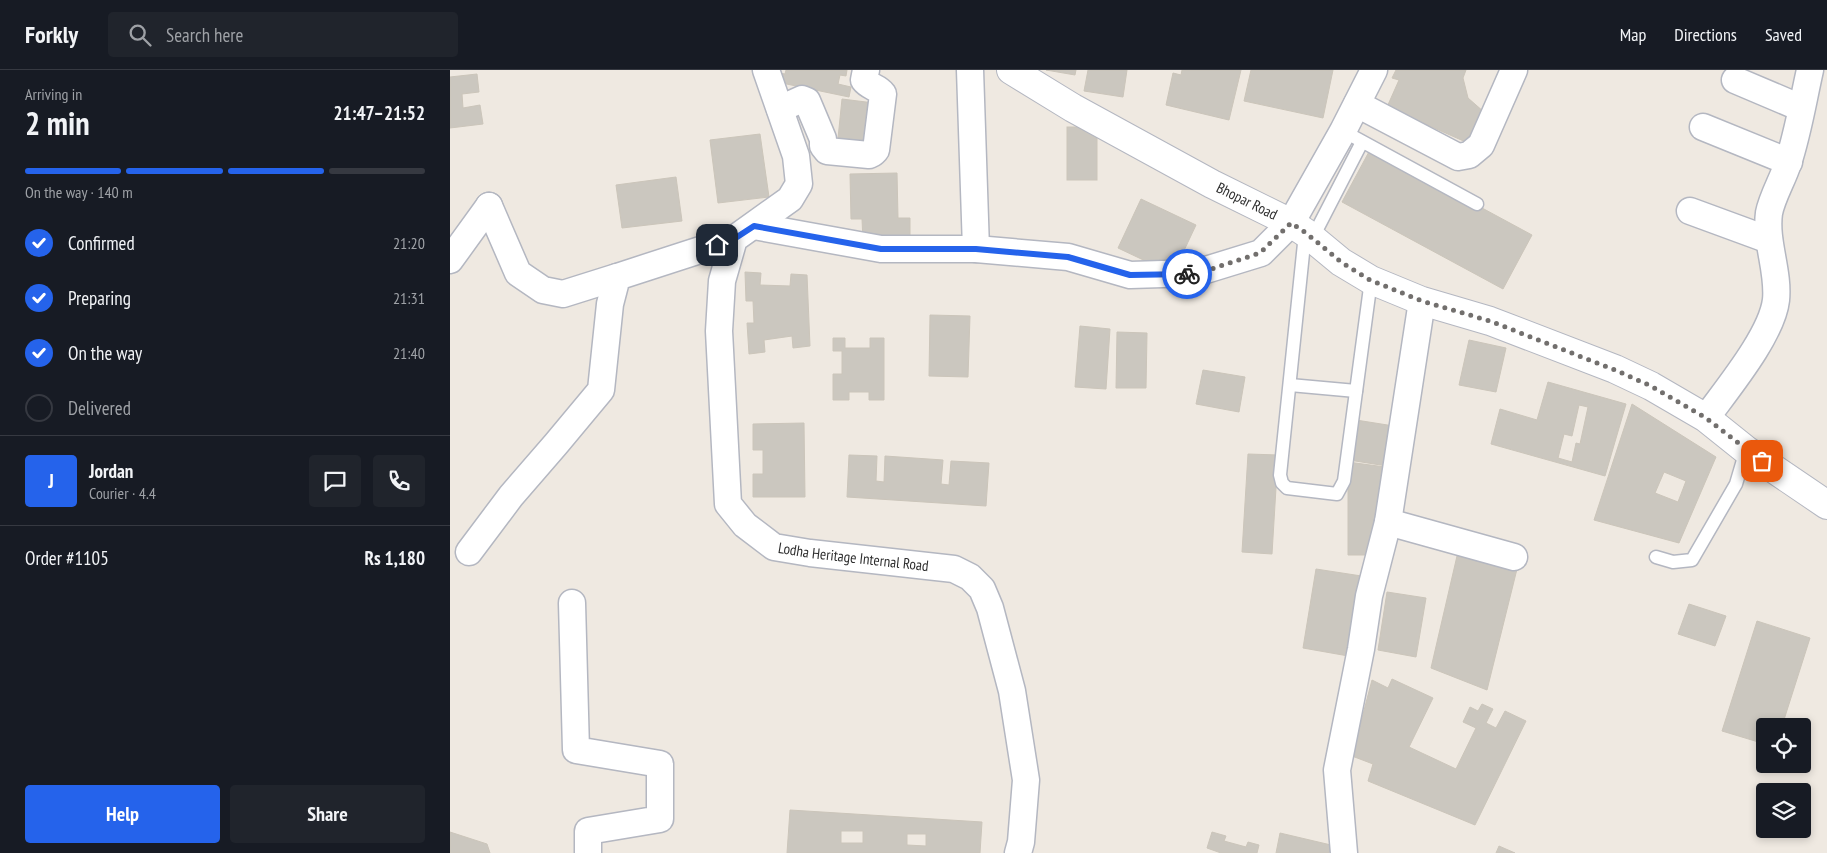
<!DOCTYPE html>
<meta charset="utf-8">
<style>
:root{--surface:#171b24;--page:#20242c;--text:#f1f3f6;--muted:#9ea1a6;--line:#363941;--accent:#2563eb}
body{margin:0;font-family:"PT Sans Narrow",sans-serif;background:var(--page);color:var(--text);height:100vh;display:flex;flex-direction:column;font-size:19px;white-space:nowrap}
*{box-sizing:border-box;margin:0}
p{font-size:16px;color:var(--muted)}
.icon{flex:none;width:28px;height:28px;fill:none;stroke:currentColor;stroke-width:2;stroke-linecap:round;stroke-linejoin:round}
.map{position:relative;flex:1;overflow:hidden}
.side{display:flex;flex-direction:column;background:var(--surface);width:450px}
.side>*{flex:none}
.tools{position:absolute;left:1306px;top:648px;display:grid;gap:10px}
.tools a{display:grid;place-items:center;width:55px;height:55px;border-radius:5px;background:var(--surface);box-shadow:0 2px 8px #0003;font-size:25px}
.pin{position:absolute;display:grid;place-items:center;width:42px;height:42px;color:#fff;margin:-21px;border-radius:10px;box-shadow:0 2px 8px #0006}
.courier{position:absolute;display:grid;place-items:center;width:50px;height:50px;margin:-25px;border:4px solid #2563eb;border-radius:50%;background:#fff;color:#222;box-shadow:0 1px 6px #0007}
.head em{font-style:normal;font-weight:700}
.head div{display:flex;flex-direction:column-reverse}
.head{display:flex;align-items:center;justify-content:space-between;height:85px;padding:0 25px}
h1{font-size:32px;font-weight:700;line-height:38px}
.bar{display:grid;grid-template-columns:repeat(4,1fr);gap:8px 5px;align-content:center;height:60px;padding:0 25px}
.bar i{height:6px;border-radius:4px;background:var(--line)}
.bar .selected{background:var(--accent)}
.bar p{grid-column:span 4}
.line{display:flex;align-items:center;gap:12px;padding:0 25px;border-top:1px solid var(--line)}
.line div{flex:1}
.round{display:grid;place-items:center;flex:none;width:52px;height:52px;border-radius:5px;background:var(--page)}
ol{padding:0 25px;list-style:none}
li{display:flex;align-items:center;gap:15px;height:55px}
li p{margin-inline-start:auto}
li .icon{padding:5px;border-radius:50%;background:var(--accent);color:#fff;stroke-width:4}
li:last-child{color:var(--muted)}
li i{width:28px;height:28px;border:2px solid var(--line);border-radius:50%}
.button{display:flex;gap:10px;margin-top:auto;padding:10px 25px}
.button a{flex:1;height:58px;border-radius:5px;background:var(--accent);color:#fff;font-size:20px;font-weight:700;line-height:58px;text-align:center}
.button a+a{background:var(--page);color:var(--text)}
header{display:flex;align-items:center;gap:30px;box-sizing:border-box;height:70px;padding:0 25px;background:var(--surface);border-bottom:1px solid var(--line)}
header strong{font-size:24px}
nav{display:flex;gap:28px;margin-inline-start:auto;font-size:18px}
.search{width:350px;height:45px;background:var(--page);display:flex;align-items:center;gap:12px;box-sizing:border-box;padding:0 18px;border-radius:5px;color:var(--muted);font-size:19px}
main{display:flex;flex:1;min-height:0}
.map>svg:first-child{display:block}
.building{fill:#cbc7bf;stroke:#cbc5ba;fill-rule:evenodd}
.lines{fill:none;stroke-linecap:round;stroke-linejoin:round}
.service-casing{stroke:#b4b7c1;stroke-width:15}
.minor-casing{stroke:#b4b7c1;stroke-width:29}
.tertiary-casing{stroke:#b4b7c1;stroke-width:30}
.service{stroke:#fff;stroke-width:12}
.minor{stroke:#fff;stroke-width:26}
.tertiary{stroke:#fff;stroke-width:28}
.done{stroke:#726f6d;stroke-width:5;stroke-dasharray:0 9}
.route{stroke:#2563eb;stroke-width:6}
.labels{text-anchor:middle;stroke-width:4;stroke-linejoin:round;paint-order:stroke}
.street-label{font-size:15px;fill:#2e2e2e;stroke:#fff}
</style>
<header>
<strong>Forkly</strong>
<div class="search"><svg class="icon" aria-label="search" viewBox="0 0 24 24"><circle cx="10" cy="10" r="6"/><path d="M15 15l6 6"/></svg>Search here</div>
<nav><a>Map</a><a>Directions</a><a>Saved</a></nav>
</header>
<main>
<section class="side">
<div class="head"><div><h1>2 min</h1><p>Arriving in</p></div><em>21:47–21:52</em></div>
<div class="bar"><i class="selected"></i><i class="selected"></i><i class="selected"></i><i></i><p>On the way · 140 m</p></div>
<ol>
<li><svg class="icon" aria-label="check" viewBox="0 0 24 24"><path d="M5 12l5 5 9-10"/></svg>Confirmed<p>21:20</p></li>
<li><svg class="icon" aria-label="check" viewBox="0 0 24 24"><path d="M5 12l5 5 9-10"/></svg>Preparing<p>21:31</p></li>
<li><svg class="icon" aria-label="check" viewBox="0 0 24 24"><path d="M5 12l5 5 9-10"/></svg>On the way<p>21:40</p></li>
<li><i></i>Delivered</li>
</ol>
<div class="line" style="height:90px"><b class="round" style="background:var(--accent);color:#fff">J</b><div><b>Jordan</b><p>Courier · 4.4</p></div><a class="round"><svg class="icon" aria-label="chat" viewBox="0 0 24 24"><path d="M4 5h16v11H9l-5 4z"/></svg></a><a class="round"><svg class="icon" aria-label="phone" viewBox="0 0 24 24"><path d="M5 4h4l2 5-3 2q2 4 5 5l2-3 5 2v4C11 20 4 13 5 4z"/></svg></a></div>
<div class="line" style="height:65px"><div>Order #1105</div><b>Rs 1,180</b></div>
<div class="button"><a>Help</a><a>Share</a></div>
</section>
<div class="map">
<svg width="1377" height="783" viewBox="0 0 1377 783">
<rect width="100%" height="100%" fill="#efe9e1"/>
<g class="building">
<path d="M336,0H397L396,6L390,5L388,14L401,17L399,27L327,12L329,3L335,4Z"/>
<path d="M596,0H626L625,5Z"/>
<path d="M638,0H677L673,27L634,21Z"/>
<path d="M732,0H791L779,50L716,35L723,3L731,5Z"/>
<path d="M801,0H883L873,48L794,31Z"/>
<path d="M946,0H1016L1013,8L1018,28L1034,42L1018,73L937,37L949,10L942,8Z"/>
<path d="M27,4L29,22L12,24L13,38L30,35L33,54L0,58V7Z"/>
<path d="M392,29L424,33L419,82L387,78Z"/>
<rect x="617" y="57" width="30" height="53"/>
<path d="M310,64L319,127L268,133L260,70Z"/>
<path d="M921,78L1082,165L1053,219L892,132Z"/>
<path d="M447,103L448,148H460V170L413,171L412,149H401L400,104Z"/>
<path d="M226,107L232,151L172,158L166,115Z"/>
<path d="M691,129L746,155L723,204L668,178Z"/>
<path d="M295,202L311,203L310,215L340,216L341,204L357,205L360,276L343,278L342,266L314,270L315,282L299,284L297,253H304L303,231H296Z"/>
<path d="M480,245L520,246L518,307L479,306Z"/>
<path d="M630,256L660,259L656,319L625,317Z"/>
<path d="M667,262L697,263L696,318H666Z"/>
<path d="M383,268H395V278H420V268H434V330H419V322H399V330H383V304H392V281H383Z"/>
<path d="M1019,270L1056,278L1046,322L1009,315Z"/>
<path d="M753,300L795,307L789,342L746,334Z"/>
<path d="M1098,312L1176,334L1155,406L1041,374L1050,339L1087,350ZM1129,335L1138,337L1130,374L1126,373L1122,392L1108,388L1114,364L1122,366Z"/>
<path d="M1182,334L1266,387L1229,473L1144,450ZM1214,402L1236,411L1228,432L1205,423Z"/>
<path d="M906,350L950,357L943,397L899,390Z"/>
<path d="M354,353L355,427H303V404H313V380H303V354Z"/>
<path d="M798,384L828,385L822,484L792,482Z"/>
<path d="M399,385L427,386L426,411L434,412L435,386L493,390L491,414L499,415L501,391L539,393L536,436L397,427Z"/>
<path d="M898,392L935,397L924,485H898Z"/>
<path d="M1007,486L1067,499L1037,620L981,598Z"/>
<path d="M866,499L918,507L904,587L853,578Z"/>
<path d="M937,522L976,528L966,587L928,580Z"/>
<path d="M1239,534L1276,546L1265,576L1228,564Z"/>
<path d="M1307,551L1360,568L1332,656H1315V674L1272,661Z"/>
<path d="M942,609L983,628L959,677L1006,699L1026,658L1013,652L1020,637L1028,641L1032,634L1043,639L1036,653L1046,658L1055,641L1076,651L1025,755L918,711L923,694L902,686L922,610L938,618Z"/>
<path d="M340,740L532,752L530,783H337ZM391,761H413V773H391ZM457,764H476V776L457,775Z"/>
<path d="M0,762L37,774L40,783H0Z"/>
<path d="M762,762L776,766L774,771L796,777L798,772L809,775L807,783H771L757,778Z"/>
<path d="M830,763L881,775L879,783H826Z"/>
<path d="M1049,776L1065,783H1046Z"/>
</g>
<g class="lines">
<g class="service-casing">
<g id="service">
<path d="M893,61L1027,134"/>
<path d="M855,164L830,405L832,413L837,418L887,424L894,411L921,210"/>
<path d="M862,169L912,72"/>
<path d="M840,315L906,321"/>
<path d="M1206,487L1223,492L1242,490L1286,414L1296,380"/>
</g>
</g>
<g class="minor-casing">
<g id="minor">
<path id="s1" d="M316,0L346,86L349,114L340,129L284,169L272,211L269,261L278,434L295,455L324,477L360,483L504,499L520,507L532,519L540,538L562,621L576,710L571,772L568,783"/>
<path d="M520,0L526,179"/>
<path d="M1285,10L1351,38"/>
<path d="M907,34L1008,87L1019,85L1031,75L1064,0"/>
<path d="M330,39L352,29L357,31L373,69V76L377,81L419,85L423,83L426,80L433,24C428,17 419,17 414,10L416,0"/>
<path d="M1253,57L1339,92"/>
<path d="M39,136L68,203L93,220L113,224L167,207"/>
<path d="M1240,141L1319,170"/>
<path d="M304,156L431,179H526L618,187L680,205L746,203L811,183L841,153L893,61L924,0"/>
<path d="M0,190L39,136"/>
<path d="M1256,348C1277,319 1322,265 1326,230C1329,201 1315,172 1319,143C1322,127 1333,109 1338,93C1348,63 1353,31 1360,0"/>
<path d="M938,452L1064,487"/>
<path d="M19,482L61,426L106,374L151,320L160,234L167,207L284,169"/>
<path d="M122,533L126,680L210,694V749L138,761V783"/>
<path d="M894,783L887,700L911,579L919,526L938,452L972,231"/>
</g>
</g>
<g class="tertiary-casing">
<g id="tertiary">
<path id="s2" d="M561,0L623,38L762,114L841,153L856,163L891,192L921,210L972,231L1040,251L1165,299L1201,316L1256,348L1296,380L1377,435"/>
</g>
</g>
<use href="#service" class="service"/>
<use href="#minor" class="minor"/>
<use href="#tertiary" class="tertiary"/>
</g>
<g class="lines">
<path class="done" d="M737,204H746L810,183L841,153L856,163L891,192L920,210L972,231L1040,251L1165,300L1201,316L1256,348L1312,391"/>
<path class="route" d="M267,175L284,169L304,156L431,179H526L618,187L680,205L737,204"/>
</g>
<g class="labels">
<g class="street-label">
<text dy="5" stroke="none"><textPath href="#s2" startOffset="270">Bhopar Road</textPath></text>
<text dy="5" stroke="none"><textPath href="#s1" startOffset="616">Lodha Heritage Internal Road</textPath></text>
</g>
</g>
</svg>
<div class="tools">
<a><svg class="icon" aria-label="locate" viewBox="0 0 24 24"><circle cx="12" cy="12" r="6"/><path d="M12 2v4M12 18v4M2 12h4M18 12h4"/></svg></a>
<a><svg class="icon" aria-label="layers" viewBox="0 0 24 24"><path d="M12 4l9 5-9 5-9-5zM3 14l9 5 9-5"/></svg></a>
</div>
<div class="pin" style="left:1312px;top:391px;background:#ea580c"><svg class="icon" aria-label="bag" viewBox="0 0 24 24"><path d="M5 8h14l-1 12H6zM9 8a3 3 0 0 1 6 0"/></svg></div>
<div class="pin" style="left:267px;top:175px;background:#1f2937"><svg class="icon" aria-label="home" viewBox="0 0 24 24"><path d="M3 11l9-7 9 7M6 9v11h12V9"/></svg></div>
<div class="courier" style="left:737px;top:204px"><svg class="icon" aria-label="bike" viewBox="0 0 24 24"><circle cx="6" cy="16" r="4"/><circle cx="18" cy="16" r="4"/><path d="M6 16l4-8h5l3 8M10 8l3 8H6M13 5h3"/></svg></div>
</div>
</main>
